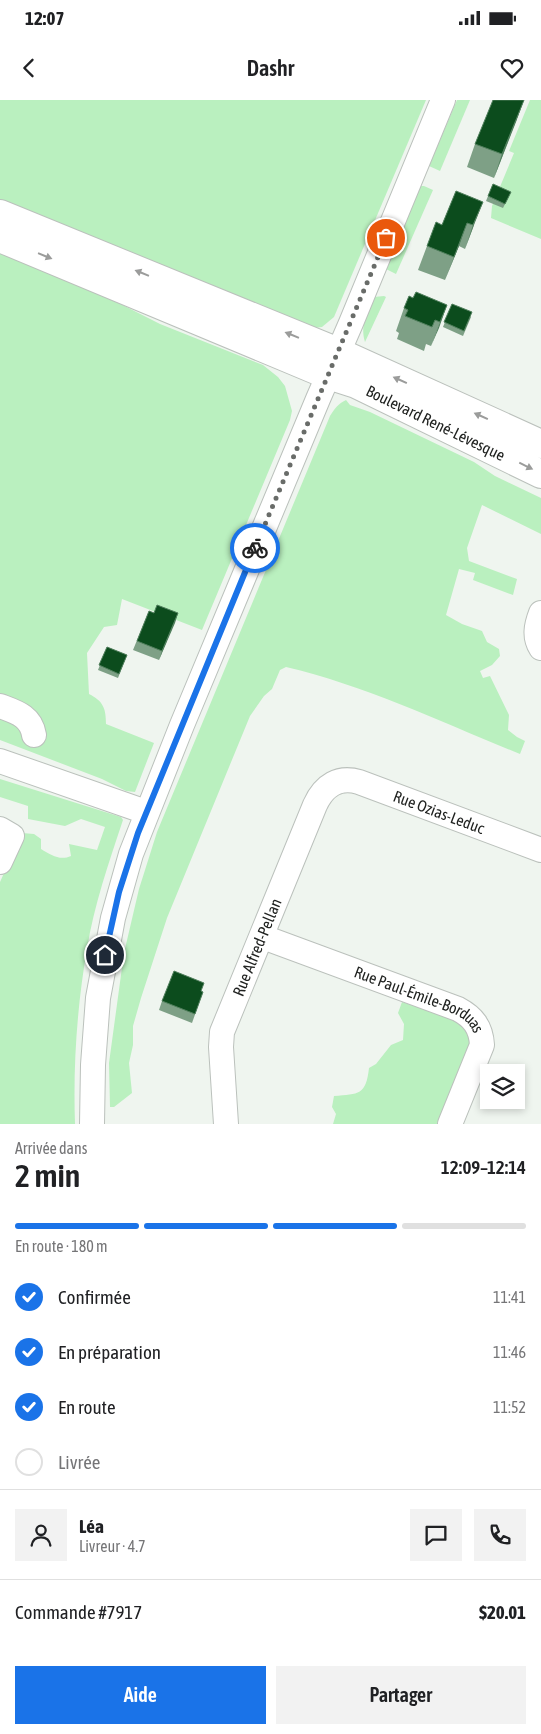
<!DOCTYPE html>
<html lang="fr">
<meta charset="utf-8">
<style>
:root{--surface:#fff;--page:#f2f2f2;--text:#202124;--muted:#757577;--line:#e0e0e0;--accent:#1a73e8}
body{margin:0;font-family:"Asap Condensed",sans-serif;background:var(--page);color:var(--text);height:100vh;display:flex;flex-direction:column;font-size:19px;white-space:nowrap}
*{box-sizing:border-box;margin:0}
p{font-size:16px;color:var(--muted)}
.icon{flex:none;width:28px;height:28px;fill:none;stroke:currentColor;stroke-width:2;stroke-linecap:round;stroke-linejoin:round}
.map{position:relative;height:1024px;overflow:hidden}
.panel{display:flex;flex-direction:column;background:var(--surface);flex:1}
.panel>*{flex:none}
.buttons{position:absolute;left:480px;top:964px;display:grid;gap:10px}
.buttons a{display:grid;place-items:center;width:45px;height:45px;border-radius:0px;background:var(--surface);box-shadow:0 2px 8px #0003;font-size:25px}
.pin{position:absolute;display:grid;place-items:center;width:42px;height:42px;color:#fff;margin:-21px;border:2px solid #fff;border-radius:50%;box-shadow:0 1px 5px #0007}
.courier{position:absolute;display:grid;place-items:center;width:50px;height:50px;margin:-25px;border:4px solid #1a73e8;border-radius:50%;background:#fff;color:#222;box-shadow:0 1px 6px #0007}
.headline em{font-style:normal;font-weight:600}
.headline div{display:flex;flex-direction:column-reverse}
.headline{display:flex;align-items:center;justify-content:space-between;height:85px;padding:0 15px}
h1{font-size:32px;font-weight:600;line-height:38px}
.bar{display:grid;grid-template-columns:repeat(4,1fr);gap:8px 5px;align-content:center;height:60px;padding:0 15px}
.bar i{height:6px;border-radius:4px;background:var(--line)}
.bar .current{background:var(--accent)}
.bar p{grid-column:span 4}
.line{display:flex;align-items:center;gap:12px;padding:0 15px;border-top:1px solid var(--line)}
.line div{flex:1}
.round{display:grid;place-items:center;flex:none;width:52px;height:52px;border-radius:0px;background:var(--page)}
ol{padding:0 15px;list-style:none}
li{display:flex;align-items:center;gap:15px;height:55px}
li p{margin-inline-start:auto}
li .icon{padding:5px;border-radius:50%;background:var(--accent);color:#fff;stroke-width:4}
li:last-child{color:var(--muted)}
li i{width:28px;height:28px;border:2px solid var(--line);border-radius:50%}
.button{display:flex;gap:10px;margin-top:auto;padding:10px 15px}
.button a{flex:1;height:58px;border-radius:0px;background:var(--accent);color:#fff;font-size:20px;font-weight:600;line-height:58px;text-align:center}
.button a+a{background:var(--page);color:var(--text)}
.status{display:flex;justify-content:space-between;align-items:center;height:35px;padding:0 25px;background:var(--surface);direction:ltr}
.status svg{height:14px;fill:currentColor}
header{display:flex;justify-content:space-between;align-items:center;height:65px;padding:0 15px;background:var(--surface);font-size:22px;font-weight:600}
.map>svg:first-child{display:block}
.green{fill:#baf0bf}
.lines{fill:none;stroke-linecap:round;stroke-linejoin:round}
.minor-casing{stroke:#bbc1bc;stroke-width:26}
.major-casing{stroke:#bbc1bc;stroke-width:30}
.highway-casing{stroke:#bbc1bc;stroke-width:30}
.minor{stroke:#fff;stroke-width:24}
.major{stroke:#fff;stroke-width:28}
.highway{stroke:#fff;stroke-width:28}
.wall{fill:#7ea086}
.shaded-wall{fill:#507f5c}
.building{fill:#0c4c1d;stroke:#507f5c}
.oneway{fill:#9b9c9b}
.done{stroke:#696c69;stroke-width:5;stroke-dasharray:0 9}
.route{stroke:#1a73e8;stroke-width:6}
.labels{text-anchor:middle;stroke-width:5;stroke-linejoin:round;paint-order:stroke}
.street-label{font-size:16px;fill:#212321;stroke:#fff}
</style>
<div class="status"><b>12:07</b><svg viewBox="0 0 49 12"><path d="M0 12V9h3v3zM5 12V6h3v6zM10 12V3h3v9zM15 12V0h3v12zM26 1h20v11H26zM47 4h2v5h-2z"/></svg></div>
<header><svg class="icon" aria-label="back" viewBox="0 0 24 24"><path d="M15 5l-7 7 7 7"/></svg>Dashr<svg class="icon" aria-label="heart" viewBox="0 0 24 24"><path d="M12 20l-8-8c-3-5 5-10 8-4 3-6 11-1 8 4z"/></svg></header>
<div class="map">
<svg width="541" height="1024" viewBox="0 0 541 1024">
<rect width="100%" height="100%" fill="#eff5ef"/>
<g class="green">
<path d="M0,0H426L334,217L322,227L314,228L0,101Z"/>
<path d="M457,0H470L440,71L429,66Z"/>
<path d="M530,0H541V139L491,118L492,106L514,53L509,51Z"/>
<path d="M420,86H424L433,90L396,174L386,169Z"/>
<path d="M0,152L95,191L160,224L263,265L278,277L285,286L292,311L290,320L202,530L122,499L117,525L104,527L87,553L89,594C103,601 106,608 106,624L154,643L135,692L126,691L102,679L0,640Z"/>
<path d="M384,196L386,197L365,242C360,225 367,212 374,197Z"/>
<path d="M346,300L350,305L370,312L474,362L495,376L541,398V434L482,405L467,448L469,461L517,479L513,495L473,480L475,473L459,469L446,515L462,524L482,531L487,542L499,549L500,556L492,565L480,571L483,578L490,576L509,615L508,630L517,637L525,641L520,654C443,623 367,586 286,567L280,570L272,589L264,596L250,616L167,818L141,898L133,926V945L129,963L132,993L114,1007H110L109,963L124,853L139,789L157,732L330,316C335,308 338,304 346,300Z"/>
<path d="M0,679L121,717L123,720C109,762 94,805 87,849C77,906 73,966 75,1024H0V782L22,733L34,734L41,739V749C51,755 60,761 71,756L69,744L97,750L105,727L81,719L65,726L28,719V706L0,697Z"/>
<path d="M402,902C419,908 457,916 466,930C469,935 470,940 469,945L437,1024H333L336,1014L332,1007L334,996C359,994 366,995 369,968L376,964L391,945L403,940L404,924L398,913Z"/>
</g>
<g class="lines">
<g class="minor-casing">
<g id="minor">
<path d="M541,513C536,526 534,537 541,548"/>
<path d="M0,606C16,612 31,616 34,635"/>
<path d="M0,661L146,712"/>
<path d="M0,729L12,736L0,762"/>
<path id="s1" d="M263,837L458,909C473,917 481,927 482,945L450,1024"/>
<path d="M92,1024L93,965L98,898L113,818L131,754L182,625L318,299L351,223L443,0"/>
<path id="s2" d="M226,1024L221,947L222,932L315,705C324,685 339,676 359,682L541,750"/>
</g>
</g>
<g class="major-casing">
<g id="major">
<path d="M338,252L541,344"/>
<path id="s3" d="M328,275L356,284L541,374"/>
</g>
</g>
<g class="highway-casing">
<g id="highway">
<path d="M0,114L338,252"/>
<path d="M0,138L328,275"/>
</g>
</g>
<use href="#minor" class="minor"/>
<use href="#major" class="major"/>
<use href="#highway" class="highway"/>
</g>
<g class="wall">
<path d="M524,0L494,78L467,67L475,44Z"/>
<path d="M493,84L509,96L503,108L486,101Z"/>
<path d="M456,91L474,125L465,149L459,146L445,180L418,170L427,146L442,125Z"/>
<path d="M413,198L447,205L431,246L426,244L424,251L397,239L399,233L396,231L404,208Z"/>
<path d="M452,204L471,217L463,236L443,227Z"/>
<path d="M149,511L154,513H178L159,560L133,550Z"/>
<path d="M107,547L127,555L118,578L98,570Z"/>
<path d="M201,891L203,892L192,923L159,910L162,901Z"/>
</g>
<g class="shaded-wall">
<path d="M524,0L516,22L494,78L502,54Z"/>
<path d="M483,102L474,125L465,149L473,125Z"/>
<path d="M467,123L459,146L445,180L454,157Z"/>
<path d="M447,205L439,228L431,246L440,222Z"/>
<path d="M178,513L175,523L159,560L162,551Z"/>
</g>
<g class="building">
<path d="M493,0H524L502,54L475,44Z"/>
<path d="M493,84L511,92L505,104L488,96Z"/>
<path d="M456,91L483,102L473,125L467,123L454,157L427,146L436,122L442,125Z"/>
<path d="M416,192L447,205L440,222L435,220L432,227L405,216L408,210L404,208L409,196L413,198Z"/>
<path d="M452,204L472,212L464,231L444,222Z"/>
<path d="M157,505L178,513L162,551L137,541L149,511L154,513Z"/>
<path d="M107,547L127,555L119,574L99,565Z"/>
<path d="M174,871L204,883L201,891L203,892L195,914L162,901Z"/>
</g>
<defs><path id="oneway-solid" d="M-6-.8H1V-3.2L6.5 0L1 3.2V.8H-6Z" transform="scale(1.25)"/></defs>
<g class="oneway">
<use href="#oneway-solid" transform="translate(45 156) rotate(22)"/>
<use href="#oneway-solid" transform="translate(142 173) rotate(-158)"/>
<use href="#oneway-solid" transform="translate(292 235) rotate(-158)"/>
<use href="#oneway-solid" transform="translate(400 280) rotate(-156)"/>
<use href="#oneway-solid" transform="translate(481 316) rotate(-156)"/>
<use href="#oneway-solid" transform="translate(526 366) rotate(26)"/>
</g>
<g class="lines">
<path class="done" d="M255,448L386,138"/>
<path class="route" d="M105,855L119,792L138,733L255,448"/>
</g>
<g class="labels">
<g class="street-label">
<text dy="6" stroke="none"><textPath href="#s3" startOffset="118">Boulevard René-Lévesque</textPath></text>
<text dy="6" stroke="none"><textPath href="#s2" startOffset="478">Rue Ozias-Leduc</textPath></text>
<text dy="6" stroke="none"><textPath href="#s2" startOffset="184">Rue Alfred-Pellan</textPath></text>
<text dy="6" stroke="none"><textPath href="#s1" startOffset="169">Rue Paul-Émile-Borduas</textPath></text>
</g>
</g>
</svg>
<div class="buttons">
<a><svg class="icon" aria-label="layers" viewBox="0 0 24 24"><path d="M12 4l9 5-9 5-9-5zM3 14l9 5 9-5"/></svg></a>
</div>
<div class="pin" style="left:386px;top:138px;background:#ea580c"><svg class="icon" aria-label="bag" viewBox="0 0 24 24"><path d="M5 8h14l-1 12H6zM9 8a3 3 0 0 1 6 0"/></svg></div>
<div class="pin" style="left:105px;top:855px;background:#1f2937"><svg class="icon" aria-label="home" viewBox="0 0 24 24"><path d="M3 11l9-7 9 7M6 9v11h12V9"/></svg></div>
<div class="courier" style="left:255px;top:448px"><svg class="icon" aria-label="bike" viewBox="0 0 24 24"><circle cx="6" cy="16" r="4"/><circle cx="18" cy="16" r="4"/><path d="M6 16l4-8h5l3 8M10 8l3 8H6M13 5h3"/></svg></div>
</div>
<section class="panel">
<div class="headline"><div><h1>2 min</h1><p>Arrivée dans</p></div><em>12:09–12:14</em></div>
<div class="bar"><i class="current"></i><i class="current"></i><i class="current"></i><i></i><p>En route · 180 m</p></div>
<ol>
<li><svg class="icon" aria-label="check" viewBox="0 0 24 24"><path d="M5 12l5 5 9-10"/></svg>Confirmée<p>11:41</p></li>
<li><svg class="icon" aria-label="check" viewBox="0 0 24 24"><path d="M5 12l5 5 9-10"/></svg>En préparation<p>11:46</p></li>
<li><svg class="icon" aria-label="check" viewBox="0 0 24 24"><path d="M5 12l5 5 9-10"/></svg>En route<p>11:52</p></li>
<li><i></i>Livrée</li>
</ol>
<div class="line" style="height:90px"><a class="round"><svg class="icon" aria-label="person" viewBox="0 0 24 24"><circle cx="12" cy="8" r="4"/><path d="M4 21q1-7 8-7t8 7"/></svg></a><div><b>Léa</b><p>Livreur · 4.7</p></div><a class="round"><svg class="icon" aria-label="chat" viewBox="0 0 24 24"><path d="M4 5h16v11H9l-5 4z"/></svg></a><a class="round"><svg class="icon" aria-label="phone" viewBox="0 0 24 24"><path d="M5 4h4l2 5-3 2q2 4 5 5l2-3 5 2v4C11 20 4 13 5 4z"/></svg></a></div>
<div class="line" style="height:65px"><div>Commande #7917</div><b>$20.01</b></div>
<div class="button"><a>Aide</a><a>Partager</a></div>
</section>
